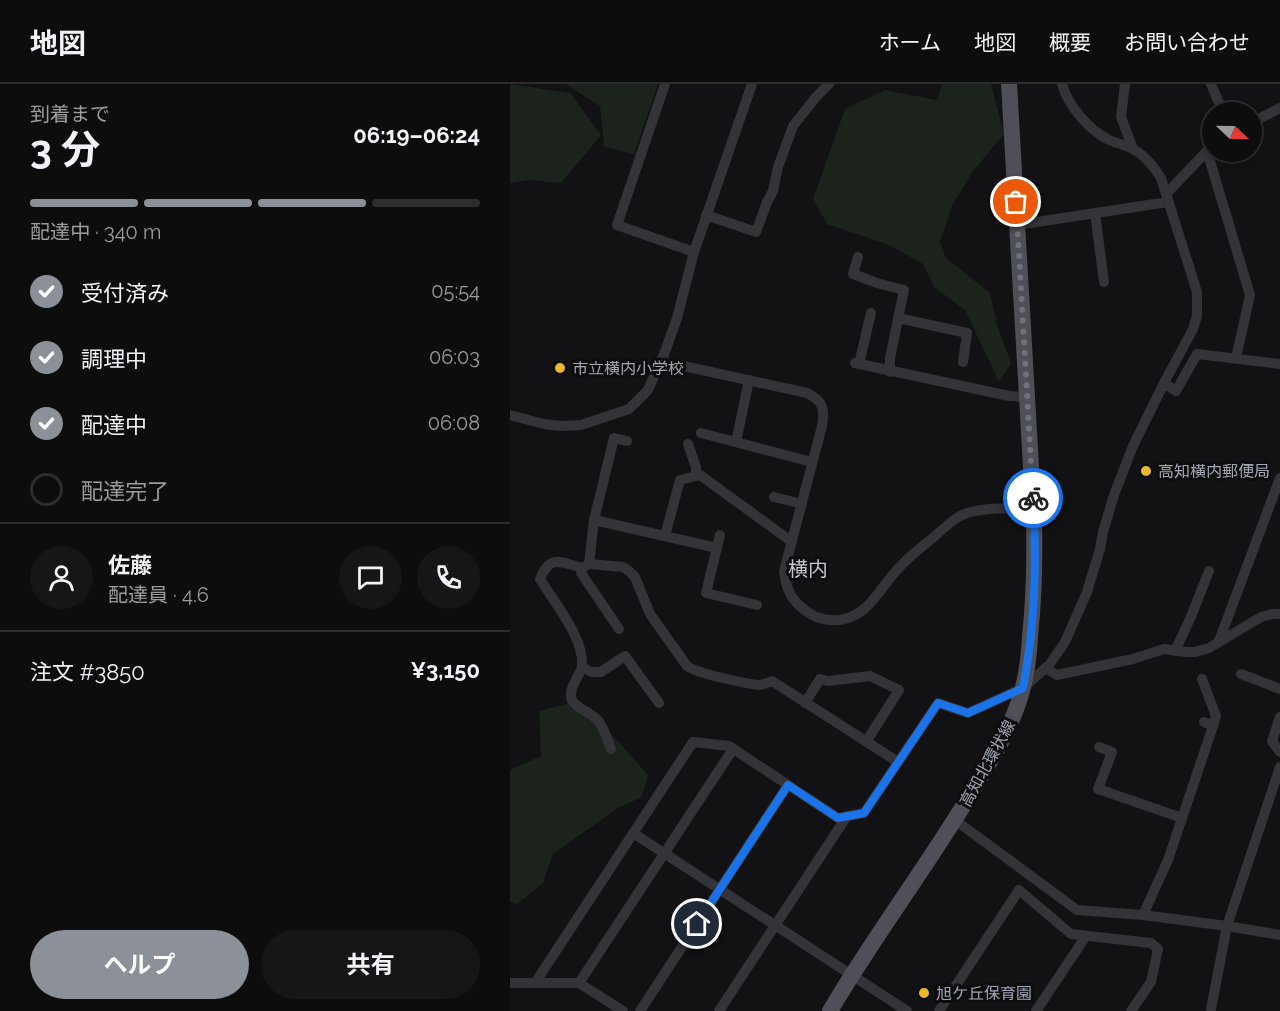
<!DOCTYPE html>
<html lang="ja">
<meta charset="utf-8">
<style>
:root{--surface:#0e0d0e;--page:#171617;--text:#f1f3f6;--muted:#9b9c9e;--line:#2e2d2e;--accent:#8c9099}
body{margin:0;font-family:Raleway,"Noto Sans JP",sans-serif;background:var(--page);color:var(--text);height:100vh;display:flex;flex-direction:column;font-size:22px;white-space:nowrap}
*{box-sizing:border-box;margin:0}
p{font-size:20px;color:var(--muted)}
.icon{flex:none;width:33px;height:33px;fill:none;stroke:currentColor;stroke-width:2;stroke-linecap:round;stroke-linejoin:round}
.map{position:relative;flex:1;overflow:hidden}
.panel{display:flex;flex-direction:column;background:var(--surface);width:510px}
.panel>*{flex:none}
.needle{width:39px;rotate:112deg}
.fabs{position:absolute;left:692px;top:18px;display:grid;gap:12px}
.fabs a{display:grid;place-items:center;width:60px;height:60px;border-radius:50%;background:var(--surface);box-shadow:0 3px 9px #0003,0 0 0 2px var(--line);font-size:30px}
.pin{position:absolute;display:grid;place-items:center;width:51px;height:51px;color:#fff;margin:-26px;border:3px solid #fff;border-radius:50%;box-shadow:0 2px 6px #0007}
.courier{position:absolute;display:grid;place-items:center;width:60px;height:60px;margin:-30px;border:4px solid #1a73e8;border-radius:50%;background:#fff;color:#222;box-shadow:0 2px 8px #0007}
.summary em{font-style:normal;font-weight:700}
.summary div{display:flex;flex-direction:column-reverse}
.summary{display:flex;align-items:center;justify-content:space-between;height:102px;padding:0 30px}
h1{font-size:39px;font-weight:700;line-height:45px}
.bar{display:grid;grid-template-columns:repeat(4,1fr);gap:9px 6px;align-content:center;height:72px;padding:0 30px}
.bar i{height:8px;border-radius:4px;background:var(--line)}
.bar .selected{background:var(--accent)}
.bar p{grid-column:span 4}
.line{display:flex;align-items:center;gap:15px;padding:0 30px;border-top:2px solid var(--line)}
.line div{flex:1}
.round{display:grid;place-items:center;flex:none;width:63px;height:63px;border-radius:32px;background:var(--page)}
ol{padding:0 30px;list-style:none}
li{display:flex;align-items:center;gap:18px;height:66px}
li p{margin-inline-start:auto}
li .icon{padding:6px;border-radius:50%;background:var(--accent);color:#fff;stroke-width:4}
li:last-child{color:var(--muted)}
li i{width:33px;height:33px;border:3px solid var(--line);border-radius:50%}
.primary-button{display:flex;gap:12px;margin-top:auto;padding:12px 30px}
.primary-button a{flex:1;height:69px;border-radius:36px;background:var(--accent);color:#fff;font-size:24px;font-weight:700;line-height:69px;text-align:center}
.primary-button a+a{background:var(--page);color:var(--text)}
header{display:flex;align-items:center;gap:36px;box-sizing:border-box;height:84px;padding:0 30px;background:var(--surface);border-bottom:2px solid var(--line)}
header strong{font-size:28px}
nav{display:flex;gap:33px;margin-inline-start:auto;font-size:21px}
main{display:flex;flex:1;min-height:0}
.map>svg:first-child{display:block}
.green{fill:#1c231d}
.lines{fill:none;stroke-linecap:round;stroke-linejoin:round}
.minor{stroke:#333338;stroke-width:10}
.primary{stroke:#4f5057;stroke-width:16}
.done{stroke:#70727b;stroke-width:6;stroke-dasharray:0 10.8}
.route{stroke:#1a73e8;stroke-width:8}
.poi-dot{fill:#ecb830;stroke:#0d0d0e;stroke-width:2}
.labels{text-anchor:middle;stroke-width:6;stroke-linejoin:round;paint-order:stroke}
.poi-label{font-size:16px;fill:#a3a7b3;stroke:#0d0d0e;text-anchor:start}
.street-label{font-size:16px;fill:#a3a7b3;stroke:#0d0d0e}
.quarter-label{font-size:20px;fill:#c4c6cf;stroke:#0d0d0e}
</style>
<header>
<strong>地図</strong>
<nav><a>ホーム</a><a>地図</a><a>概要</a><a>お問い合わせ</a></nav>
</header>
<main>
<section class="panel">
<div class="summary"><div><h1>3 分</h1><p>到着まで</p></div><em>06:19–06:24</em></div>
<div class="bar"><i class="selected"></i><i class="selected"></i><i class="selected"></i><i></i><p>配達中 · 340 m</p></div>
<ol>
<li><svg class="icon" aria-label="check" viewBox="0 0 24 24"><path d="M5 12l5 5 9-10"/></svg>受付済み<p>05:54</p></li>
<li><svg class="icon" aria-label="check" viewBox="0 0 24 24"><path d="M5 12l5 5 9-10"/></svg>調理中<p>06:03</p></li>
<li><svg class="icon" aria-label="check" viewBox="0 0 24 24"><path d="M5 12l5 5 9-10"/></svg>配達中<p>06:08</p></li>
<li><i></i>配達完了</li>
</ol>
<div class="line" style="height:108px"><a class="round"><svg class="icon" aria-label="person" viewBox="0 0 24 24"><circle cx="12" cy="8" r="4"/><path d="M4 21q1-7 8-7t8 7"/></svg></a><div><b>佐藤</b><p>配達員 · 4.6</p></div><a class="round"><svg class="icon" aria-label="chat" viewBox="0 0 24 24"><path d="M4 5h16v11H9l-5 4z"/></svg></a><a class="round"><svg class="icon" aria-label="phone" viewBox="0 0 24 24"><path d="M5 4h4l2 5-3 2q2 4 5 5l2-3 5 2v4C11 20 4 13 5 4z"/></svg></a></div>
<div class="line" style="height:78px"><div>注文 #3850</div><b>¥3,150</b></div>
<div class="primary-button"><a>ヘルプ</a><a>共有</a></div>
</section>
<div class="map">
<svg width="770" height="927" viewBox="0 0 770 927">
<rect width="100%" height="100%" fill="#121113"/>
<g class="green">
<path d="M0,0L60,9L91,51L51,99L20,96L0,99Z"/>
<path d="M56,0H148L124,70L94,63L90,22Z"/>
<path d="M432,0H481L494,50L463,87L442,122L430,158L436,174L480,209L487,241L501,279L489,298L455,226L424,203L413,180L377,160L317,140L303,115L335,25L375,6L427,16Z"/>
<path d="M64,618L106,655L138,691L132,713L108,724L43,770L33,799L7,820L0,818V686L31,672L29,627Z"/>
</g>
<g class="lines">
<g class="minor">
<path d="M155,0L107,141L184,168"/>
<path d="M615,0L611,33L623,65"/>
<path d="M701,0L713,28"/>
<path d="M741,39L770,24"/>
<path d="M697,67L740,211L726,274"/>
<path d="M656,110L699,65"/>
<path d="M585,129L594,198"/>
<path d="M196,131L246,148L257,118L263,107L268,83L283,42L306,13L319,0"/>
<path d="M507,141L658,118"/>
<path d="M348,173L343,190L367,199L394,206L380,274V288"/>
<path d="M388,234L457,249L453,278"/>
<path d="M151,277L297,309C313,317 315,324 312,342L274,487C276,506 282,518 299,529C308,535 319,537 330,536C360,531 368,506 387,486C398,473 412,463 425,452C433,445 441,437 450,432C470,422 502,425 524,424"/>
<path d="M345,279L499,312L517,313"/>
<path d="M349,280L361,229"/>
<path d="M654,299L666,307L687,270L770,280"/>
<path d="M0,331L34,340L51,342L71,341L119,325L138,306L156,265L167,234L184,168L242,0"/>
<path d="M191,349L302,378"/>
<path d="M117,357L104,354L84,436L79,480L113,483L119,487L125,493L140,530L177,582C188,590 234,599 248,601C253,601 257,599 262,597L388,678"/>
<path d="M226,358L239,296"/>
<path d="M178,360L186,383V392"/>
<path d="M264,413L292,420"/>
<path d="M84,436L207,464"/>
<path d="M210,451L196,509L247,521"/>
<path d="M155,452L170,396L190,391L282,458"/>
<path d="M79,480L72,484C50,478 40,470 30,495C44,518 74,554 72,581C71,592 57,604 62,616C66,624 77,627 84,633C93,639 97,655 101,665"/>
<path d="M72,484L71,489L109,545"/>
<path d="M709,557L770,394"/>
<path d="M665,567L680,535L699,487"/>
<path d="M72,583L81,588H91L115,572L149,619"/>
<path d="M535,584L547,591L623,575L654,565L676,568H685L699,564L751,533L762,530H770"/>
<path d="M731,590L770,605"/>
<path d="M692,595L706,632L703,642"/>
<path d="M295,619L310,595L318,597L360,592L389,606L356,658"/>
<path d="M770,633L762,657L770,668"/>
<path d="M589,663L602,668L588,705L672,734"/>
<path d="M445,736L567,826L633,831L717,842L770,851"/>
<path d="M123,749L397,927"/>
<path d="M633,831L658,776L703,642L694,638"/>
<path d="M0,899H69L113,927"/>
<path d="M25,899L183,658L219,662L328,734L354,729L428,619L458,629L513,604L539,581L555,558L577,508L590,465L593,448L604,411L623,362L654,299L683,245L687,232V208L651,94C644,83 634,70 621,64C615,61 606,59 599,56C579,46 558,22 552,0"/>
<path d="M69,899L223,665"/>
<path d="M701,925L717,842L770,683"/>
<path d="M130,927L278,701"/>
<path d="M209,927L337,732"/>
<path d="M429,927L509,806L561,850L641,859L648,865L641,898L621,927"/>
<path d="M526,927L576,852"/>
</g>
<path class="primary" d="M320,927C364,852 417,783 461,709C481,676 502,644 512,607C517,590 519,571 520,553C524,514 525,475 524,435L499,0"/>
</g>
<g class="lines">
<path class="done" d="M506,118L523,414"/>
<path class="route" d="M187,840L278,701L328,734L354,729L428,619L458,629L513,604C525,542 527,477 523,414"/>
</g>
<g class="poi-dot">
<circle cx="50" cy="284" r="6"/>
<circle cx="636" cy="387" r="6"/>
<circle cx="414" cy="909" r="6"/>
</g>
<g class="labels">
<g class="poi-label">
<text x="62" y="290">市立横内小学校</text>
<text x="648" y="393">高知横内郵便局</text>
<text x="426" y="915">旭ケ丘保育園</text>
</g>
<g class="street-label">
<text transform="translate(477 679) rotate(-61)" y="6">高知北環状線</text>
</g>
<g class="quarter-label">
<text x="298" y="492">横内</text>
</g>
</g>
</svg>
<div class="fabs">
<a><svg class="needle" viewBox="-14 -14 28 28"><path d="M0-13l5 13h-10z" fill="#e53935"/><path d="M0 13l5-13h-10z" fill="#9b9c9e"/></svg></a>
</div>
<div class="pin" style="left:506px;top:118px;background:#ea580c"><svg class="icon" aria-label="bag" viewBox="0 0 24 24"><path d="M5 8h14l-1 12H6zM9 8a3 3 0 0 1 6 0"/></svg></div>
<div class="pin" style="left:187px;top:840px;background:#1f2937"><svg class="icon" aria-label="home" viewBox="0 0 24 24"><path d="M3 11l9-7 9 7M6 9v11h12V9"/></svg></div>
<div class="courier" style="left:523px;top:414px"><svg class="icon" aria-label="bike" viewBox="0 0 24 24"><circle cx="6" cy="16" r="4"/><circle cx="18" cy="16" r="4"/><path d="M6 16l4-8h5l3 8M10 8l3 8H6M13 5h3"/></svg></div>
</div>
</main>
